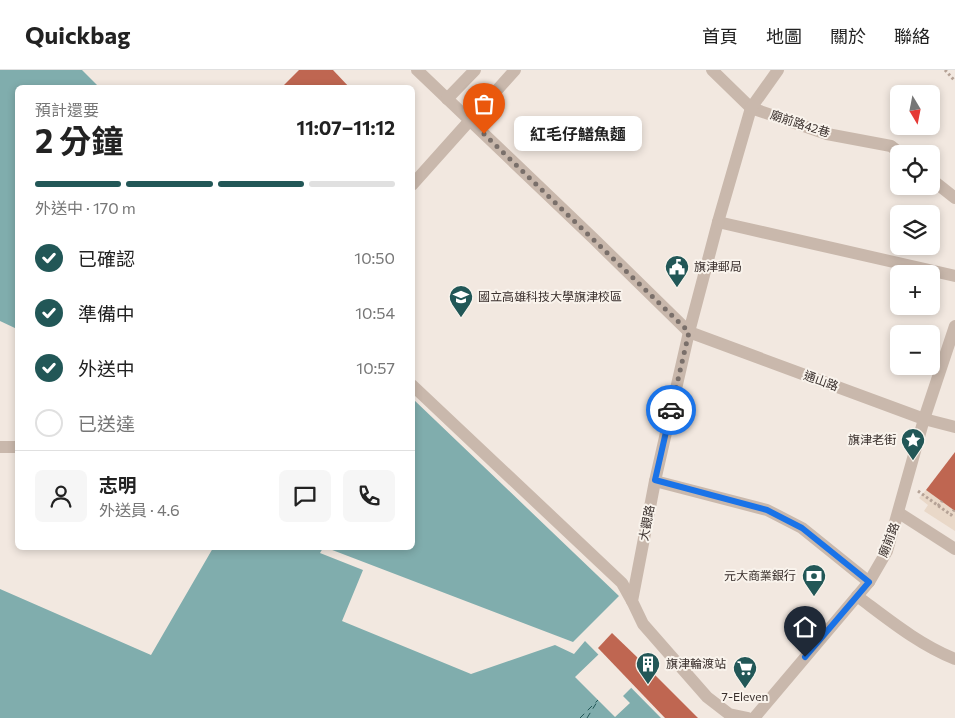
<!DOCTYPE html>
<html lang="zh-TW">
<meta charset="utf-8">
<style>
:root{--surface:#fff;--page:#f6f6f6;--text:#222;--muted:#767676;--line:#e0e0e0;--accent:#225757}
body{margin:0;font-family:Commissioner,"Noto Sans TC",sans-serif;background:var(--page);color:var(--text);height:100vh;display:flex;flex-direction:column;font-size:19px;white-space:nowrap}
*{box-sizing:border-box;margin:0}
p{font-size:16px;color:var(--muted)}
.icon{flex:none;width:28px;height:28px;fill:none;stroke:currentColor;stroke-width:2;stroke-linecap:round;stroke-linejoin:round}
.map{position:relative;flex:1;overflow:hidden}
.panel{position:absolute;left:15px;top:15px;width:400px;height:465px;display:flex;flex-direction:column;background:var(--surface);border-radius:8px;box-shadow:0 2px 8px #0003}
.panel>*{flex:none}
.needle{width:32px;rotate:170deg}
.fabs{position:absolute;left:890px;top:15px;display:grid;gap:10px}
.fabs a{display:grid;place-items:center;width:50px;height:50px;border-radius:8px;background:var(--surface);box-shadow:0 2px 8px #0003;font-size:25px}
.pin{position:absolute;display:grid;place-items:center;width:42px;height:42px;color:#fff;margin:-51px -21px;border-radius:50% 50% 50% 0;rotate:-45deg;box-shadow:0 0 5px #0007}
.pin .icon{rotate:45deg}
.courier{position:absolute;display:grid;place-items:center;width:50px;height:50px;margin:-25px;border:4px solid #1a73e8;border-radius:50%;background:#fff;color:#222;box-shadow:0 1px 6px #0007}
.bubble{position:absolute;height:35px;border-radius:8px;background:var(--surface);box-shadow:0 2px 8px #0003;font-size:16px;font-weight:700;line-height:35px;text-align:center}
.headline em{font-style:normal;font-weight:700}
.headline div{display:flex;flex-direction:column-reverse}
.headline{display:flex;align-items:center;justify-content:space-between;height:85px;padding:0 20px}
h1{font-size:32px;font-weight:700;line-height:38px}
.bar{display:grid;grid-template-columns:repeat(4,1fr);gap:8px 5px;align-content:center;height:60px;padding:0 20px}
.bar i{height:6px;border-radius:4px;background:var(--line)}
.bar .on{background:var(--accent)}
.bar p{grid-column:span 4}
.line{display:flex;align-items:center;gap:12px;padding:0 20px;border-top:1px solid var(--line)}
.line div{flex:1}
.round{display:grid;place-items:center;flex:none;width:52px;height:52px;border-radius:8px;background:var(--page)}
ol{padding:0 20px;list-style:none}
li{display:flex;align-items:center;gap:15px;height:55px}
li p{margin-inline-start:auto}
li .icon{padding:5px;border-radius:50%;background:var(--accent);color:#fff;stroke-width:4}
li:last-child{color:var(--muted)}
li i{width:28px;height:28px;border:2px solid var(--line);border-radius:50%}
header{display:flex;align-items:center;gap:30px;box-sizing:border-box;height:70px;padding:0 25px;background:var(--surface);border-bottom:1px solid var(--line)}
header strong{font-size:24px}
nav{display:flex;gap:28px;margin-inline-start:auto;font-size:18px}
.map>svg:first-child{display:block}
.plaza{fill:#e9d8c8}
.water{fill:#80adad}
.pier{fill:#f2e8e0}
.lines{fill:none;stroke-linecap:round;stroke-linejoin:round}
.ferry{stroke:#225757;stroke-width:1;stroke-dasharray:6 5;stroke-linecap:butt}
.building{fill:#bf6651}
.path{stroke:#b5a296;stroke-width:3;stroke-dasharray:2.5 2.5;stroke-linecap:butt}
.minor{stroke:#c9b8ac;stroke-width:12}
.done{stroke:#796f6a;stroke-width:5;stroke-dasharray:0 9}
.route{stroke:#1a73e8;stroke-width:6}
.labels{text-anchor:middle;stroke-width:4;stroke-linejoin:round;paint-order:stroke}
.street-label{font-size:12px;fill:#382e2b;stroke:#f9f3ec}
.poi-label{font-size:12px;fill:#382e2b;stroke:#f9f3ec;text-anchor:start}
</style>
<header>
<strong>Quickbag</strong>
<nav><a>首頁</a><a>地圖</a><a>關於</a><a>聯絡</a></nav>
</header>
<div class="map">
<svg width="955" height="648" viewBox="0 0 955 648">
<rect width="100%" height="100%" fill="#f2e8e0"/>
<path class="plaza" d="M926,420L955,441V461L924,441L928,435L919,428Z"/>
<g class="water">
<path d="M0,0H82L99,17L18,18L17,259L0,251Z"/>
<path d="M413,329L619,526L573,572L327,478H412Z"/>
<path d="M213,478H323L320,483L363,500L342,551L471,604L555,575L574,584L585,571L661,648H0V519L151,585Z"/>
</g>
<path class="pier" d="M599,584L632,617L623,626L630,633L615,647L575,607Z"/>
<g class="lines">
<g class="ferry">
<path d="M580,648L598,630"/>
<path d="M587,648L597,632"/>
</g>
</g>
<g class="building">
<path d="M299,0H333L350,18H281Z"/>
<path d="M955,382V441L926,420Z"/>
<path d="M612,563L638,588L698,648H665L598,578Z"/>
</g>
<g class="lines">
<g class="path">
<path d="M945,0L955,11"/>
<path d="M918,421L951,445L954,440"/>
<path d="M938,436L942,431"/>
</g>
<g class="minor">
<path d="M417,0L594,169L689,262L924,349L955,357"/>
<path d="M712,0L751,38L827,64L891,76L901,84"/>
<path d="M447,29L475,0"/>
<path d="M931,109L955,128"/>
<path d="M412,115L515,0"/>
<path d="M718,152L955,206"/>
<path d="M412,315L622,513L632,531"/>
<path d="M0,377H18"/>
<path d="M655,411L767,440L802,458L869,512"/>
<path d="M899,443L955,479"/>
<path d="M857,526C888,549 918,574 955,589"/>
<path d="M748,648L729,644L707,627L643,554L632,531L655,411L689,262L718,152L751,38L778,0"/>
<path d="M754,648L869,512L887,481L924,349L955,256"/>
</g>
</g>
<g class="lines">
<path class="done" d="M484,64L689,262L671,340"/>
<path class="route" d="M671,340L655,410L767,440L802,458L869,512L805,587"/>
</g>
<defs>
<g id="civic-pin" transform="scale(1.25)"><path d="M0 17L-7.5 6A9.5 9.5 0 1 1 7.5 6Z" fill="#225757" stroke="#f9f3ec"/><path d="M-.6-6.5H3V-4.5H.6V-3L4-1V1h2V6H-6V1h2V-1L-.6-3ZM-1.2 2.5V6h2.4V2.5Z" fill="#fff"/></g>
<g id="university-pin" transform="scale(1.25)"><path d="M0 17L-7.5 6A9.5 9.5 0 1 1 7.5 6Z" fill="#225757" stroke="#f9f3ec"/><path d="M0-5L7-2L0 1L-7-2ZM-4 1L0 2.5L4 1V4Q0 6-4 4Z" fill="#fff"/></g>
<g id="sight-pin" transform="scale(1.25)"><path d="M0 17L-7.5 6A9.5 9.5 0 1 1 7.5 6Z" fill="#225757" stroke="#f9f3ec"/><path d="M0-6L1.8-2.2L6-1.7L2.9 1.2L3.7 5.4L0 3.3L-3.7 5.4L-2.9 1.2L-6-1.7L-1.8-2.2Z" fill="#fff"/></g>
<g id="bank-pin" transform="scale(1.25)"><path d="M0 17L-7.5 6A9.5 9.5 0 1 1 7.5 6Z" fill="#225757" stroke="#f9f3ec"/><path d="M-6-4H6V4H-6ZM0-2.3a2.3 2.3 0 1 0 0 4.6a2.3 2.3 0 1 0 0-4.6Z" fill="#fff"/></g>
<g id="building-pin" transform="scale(1.25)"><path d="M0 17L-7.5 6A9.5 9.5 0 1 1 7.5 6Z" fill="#225757" stroke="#f9f3ec"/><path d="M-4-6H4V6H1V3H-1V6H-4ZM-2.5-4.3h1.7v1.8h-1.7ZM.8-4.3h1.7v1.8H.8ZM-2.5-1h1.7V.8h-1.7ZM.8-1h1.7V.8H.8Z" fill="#fff"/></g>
<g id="supermarket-pin" transform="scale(1.25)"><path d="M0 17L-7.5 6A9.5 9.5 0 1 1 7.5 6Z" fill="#225757" stroke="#f9f3ec"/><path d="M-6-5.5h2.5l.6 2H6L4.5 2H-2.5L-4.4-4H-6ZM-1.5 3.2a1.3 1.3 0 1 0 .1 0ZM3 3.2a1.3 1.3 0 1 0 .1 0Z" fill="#fff"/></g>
</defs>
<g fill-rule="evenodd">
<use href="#civic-pin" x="677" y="197"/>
<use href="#university-pin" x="461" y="227"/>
<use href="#sight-pin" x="913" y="370"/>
<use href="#bank-pin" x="814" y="506"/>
<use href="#building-pin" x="648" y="594"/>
<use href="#supermarket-pin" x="745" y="598"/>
</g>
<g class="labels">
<g class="street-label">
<text transform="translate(800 54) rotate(18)" y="4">廟前路42巷</text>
<text transform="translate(821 311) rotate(20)" y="4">通山路</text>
<text transform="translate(647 453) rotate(-79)" y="4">大觀路</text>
<text transform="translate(889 470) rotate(-69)" y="4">廟前路</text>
</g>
<g class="poi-label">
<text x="694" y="201">旗津郵局</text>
<text x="478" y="231">國立高雄科技大學旗津校區</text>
<text x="896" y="374" text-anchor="end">旗津老街</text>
<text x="796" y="510" text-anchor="end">元大商業銀行</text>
<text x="666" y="598">旗津輪渡站</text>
<text x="745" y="631" text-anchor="middle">7-Eleven</text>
</g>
</g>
</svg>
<div class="fabs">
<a><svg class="needle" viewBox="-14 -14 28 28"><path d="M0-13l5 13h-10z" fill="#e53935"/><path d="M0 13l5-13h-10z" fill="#767676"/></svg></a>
<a><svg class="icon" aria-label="locate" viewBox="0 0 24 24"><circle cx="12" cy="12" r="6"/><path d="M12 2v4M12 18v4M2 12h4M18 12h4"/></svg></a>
<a><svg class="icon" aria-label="layers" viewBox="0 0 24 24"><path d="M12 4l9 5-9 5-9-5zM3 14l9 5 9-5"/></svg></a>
<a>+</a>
<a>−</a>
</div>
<div class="pin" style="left:484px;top:64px;background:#ea580c"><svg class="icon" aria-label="bag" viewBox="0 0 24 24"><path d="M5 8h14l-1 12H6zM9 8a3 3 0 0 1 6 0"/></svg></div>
<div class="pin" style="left:805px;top:587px;background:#1f2937"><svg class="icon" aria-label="home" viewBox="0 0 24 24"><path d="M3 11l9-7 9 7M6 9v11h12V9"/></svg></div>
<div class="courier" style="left:671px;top:340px"><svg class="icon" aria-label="car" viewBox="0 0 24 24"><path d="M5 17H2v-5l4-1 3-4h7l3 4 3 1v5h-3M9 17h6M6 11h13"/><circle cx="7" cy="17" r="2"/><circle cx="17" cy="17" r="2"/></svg></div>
<div class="bubble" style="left:514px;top:46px;width:128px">紅毛仔鱔魚麵</div>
<section class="panel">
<div class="headline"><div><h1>2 分鐘</h1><p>預計還要</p></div><em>11:07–11:12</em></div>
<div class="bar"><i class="on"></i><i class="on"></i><i class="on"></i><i></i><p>外送中 · 170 m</p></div>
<ol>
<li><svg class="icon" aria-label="check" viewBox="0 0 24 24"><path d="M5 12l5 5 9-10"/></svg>已確認<p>10:50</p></li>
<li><svg class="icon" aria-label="check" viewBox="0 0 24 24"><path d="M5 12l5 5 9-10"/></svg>準備中<p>10:54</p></li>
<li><svg class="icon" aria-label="check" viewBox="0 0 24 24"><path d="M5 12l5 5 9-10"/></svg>外送中<p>10:57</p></li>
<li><i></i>已送達</li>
</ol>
<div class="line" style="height:90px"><a class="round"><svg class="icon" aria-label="person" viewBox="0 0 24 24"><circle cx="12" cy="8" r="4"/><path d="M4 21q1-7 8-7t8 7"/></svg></a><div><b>志明</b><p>外送員 · 4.6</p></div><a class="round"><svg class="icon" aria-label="chat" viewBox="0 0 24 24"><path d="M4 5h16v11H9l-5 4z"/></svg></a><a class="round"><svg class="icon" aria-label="phone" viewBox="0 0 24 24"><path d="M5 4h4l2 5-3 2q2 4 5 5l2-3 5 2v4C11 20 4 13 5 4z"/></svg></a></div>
</section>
</div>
